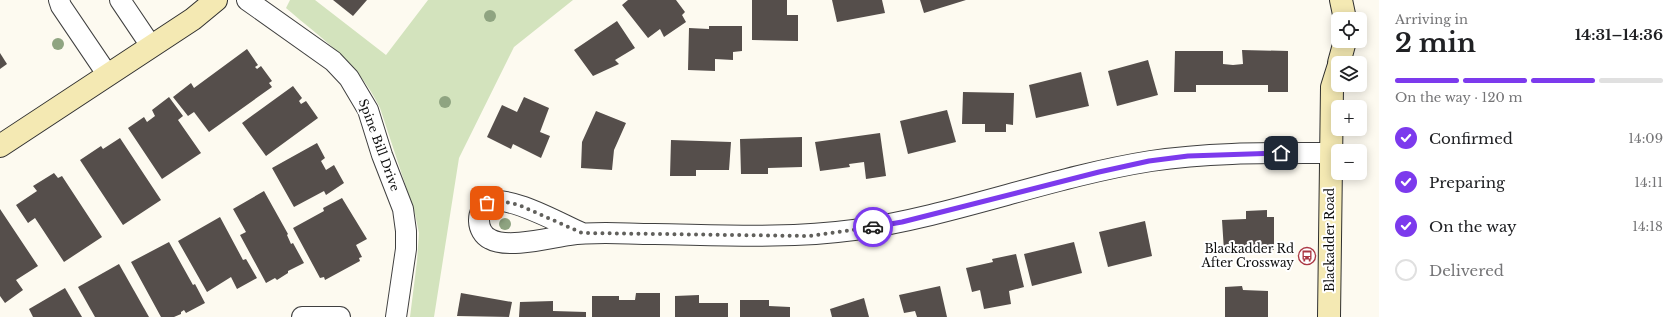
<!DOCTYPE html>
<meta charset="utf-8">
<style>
:root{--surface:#fff;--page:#f6f6f6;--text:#202124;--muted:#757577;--line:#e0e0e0;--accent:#7c3aed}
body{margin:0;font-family:"Libre Baskerville",serif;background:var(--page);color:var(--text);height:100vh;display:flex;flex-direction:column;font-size:15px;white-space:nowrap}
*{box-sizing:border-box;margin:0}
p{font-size:13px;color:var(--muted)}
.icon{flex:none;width:22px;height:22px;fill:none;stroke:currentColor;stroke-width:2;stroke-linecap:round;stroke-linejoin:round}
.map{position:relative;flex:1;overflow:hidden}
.side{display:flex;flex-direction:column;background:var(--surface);width:300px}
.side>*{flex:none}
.fabs{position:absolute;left:1331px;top:12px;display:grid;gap:8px}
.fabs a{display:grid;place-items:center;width:36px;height:36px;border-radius:6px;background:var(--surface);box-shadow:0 2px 10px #0003;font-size:20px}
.pin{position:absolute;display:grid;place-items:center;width:34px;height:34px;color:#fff;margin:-17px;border-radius:8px;box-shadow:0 2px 6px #0006}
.courier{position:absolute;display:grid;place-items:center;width:40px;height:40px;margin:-20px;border:3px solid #7c3aed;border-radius:50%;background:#fff;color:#222;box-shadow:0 1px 5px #0007}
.summary em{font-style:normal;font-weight:700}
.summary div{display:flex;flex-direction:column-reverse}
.summary{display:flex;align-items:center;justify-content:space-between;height:68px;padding:0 16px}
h1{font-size:26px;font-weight:700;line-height:30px}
.bar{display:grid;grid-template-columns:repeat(4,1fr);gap:6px 4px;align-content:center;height:48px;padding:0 16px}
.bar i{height:5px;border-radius:3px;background:var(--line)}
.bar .selected{background:var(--accent)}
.bar p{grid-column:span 4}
ol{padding:0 16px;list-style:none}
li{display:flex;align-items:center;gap:12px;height:44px}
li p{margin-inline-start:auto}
li .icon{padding:4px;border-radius:50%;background:var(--accent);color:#fff;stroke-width:4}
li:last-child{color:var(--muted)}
li i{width:22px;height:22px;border:2px solid var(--line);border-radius:50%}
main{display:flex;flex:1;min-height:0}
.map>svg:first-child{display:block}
.green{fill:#d3e3bd}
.building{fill:#554e4b}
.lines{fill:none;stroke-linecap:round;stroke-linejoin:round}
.street-casing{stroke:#404040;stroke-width:22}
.secondary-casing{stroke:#2f2f2f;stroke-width:24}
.street{stroke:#fff;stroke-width:20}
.secondary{stroke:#f4e9b3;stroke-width:22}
.tree{fill:#8fa481}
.done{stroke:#61605c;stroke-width:4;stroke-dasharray:0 7.2}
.route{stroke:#7c3aed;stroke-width:5}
.labels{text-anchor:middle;stroke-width:4;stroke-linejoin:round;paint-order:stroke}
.street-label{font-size:12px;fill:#0d0d0d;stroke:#fff}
.poi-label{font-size:12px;fill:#0d0d0d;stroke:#fff;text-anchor:end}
</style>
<main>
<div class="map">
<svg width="1379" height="317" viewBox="0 0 1379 317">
<rect width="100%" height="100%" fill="#fdfaf0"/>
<path class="green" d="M290,0H315L386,55L428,0H573L514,47L459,158L434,317H410L417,261L419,233L415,214L380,108C358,62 324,41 286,8Z"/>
<g class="building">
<path d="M333,0H367L353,16Z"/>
<path d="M628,0H676L685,12L682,15L686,22L664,37L660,29L648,38L622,5Z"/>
<path d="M752,0H787V15H798V41L752,40Z"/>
<path d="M832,0H882L885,13L837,22Z"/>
<path d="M920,0H966L924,13Z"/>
<path d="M617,21L635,48L615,60L619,64L593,76L574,50Z"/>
<path d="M709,26H742V51L733,52V60L715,59V71L688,70L689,28L709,29Z"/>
<path d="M247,49L258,65L255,67L257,69L261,66L272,81L269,83L272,87L209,132L194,112L188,116L173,97L191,83L194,88Z"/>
<path d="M1242,50L1288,51V92H1268V85H1196V92H1174L1175,51H1223V64L1233,65L1243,64Z"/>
<path d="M0,53L7,64L0,69Z"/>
<path d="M1148,60L1158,95L1117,106L1108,71Z"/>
<path d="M1081,72L1089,106L1036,118L1029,85Z"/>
<path d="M293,86L302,98L299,101L301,104L306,101L318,118L266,156L242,123Z"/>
<path d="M963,92L1014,93L1013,125L1006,124V132H985V124H962Z"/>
<path d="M169,97L183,116L178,120L201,153L162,179L128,128L144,117L147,122L155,116L152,110Z"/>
<path d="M524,97L549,108L540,132L550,136L541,158L513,144L511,149L487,137L502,105L517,112Z"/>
<path d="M947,110L956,142L908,154L900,121Z"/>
<path d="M596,111L626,123L614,150L612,170L581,168L582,142Z"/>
<path d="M880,133L886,176L866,179L864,162L849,164L850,167L820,171L815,142Z"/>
<path d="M802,137V167L768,168V174H741L740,139Z"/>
<path d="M120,138L161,200L123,225L80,160L101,146L103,149Z"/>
<path d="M671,140L731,142L729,170H696V176H670Z"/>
<path d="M317,143L325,158L321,161L326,170L334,165L344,183L326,195L324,191L294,207L272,168Z"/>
<path d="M54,173L58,178L62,176L102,237L64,262L35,218L28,223L16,205L37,191L33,186Z"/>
<path d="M264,191L288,234L287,235L291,244L293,243L304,263L288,271V273L277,280L275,278L266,283L240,235L246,232L233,209Z"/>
<path d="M342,198L367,239L356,245L362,257L359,258L360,261L325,280L324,277L320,278L293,228L324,211L323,208Z"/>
<path d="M0,209L38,266L16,280L23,290L5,303L0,296Z"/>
<path d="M1267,210V217H1274V250L1224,251L1222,220L1246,219V211Z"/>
<path d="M220,217L243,260L246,259L257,278L237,289L231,277L207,292L178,241Z"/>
<path d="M1145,221L1152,256L1108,267L1099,232Z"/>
<path d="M169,242L193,285L195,284L205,303L186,313L184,310L181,312V314L174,317H161L131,262Z"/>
<path d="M1074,242L1082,273L1032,286L1024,254Z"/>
<path d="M1016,254L1024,287L1009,291L1011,304L984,309L980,290L972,292L966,268L993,262L992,259Z"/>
<path d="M119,264L149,317H95L78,287Z"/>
<path d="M940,286L947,317H917L915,311L904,313L899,295Z"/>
<path d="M1242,286L1243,290L1268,291V317H1225V287Z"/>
<path d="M65,288L82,317H33L29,309Z"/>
<path d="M461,293L512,302L509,317L457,316Z"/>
<path d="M636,293H660V317H592V296H619V300H635Z"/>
<path d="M699,295V303H728V317H675V296Z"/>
<path d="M864,298L869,317H832L830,309Z"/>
<path d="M740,300H769V306L790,307V317H740Z"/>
<path d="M553,301V311L586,312V317H519L520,302Z"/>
</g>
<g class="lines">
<g class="street-casing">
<g id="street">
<path d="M59,0L61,6L107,74"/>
<path d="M120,0L151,46"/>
<path d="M247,0L333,61L349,78L368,110L382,155L403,209L406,231V249L396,317"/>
<path d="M582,233C563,225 507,193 489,203C475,210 476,232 490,239C507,249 549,238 569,235C597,231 626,234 654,234C720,235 787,239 854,230C954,216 1050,177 1151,161C1210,152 1270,153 1330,153"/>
<path d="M302,317H340"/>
</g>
</g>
<g class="secondary-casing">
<g id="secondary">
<path d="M1341,0L1345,19"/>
<path d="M1339,63L1345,41"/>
<path d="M0,146L193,19L216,0"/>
<path d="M1329,317L1332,87L1338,68"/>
</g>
</g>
<use href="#street" class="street"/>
<use href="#secondary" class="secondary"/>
</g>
<g class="tree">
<circle cx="490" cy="16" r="6"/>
<circle cx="58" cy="44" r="6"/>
<circle cx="445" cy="102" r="6"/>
<circle cx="505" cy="224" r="6"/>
</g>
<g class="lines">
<path class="done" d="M487,203L496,200L519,205L582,233L810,236L873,227"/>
<path class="route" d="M873,227L902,222L1099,172L1149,161L1188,156L1281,153"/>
</g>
<defs>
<g id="bus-ring" transform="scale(0.9)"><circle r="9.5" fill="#fff" stroke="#ab3844" stroke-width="1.5"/><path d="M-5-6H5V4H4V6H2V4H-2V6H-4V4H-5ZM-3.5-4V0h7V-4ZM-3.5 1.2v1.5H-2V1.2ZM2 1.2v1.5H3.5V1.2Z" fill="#ab3844"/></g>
</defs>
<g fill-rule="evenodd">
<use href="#bus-ring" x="1307" y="256"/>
</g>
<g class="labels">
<g class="street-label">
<text transform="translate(379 145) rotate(70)" y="4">Spine Bill Drive</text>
<text transform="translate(1330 240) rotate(-90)" y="4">Blackadder Road</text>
</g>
<g class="poi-label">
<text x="1294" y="253">Blackadder Rd<tspan x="1294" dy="14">After Crossway</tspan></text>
</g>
</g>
</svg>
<div class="fabs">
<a><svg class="icon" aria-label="locate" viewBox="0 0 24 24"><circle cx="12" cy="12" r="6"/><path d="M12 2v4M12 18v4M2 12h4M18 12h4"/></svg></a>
<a><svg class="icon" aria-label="layers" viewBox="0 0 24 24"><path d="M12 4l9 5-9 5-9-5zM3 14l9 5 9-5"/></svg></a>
<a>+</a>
<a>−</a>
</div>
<div class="pin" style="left:487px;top:203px;background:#ea580c"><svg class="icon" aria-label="bag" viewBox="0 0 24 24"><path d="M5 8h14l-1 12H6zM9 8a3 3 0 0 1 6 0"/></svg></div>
<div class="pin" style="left:1281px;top:153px;background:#1f2937"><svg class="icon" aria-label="home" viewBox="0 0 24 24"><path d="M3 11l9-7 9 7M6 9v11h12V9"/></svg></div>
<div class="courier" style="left:873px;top:227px"><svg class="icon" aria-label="car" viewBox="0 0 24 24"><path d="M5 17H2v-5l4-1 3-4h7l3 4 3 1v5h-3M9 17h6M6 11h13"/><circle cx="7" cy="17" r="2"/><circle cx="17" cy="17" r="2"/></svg></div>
</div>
<section class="side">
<div class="summary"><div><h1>2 min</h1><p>Arriving in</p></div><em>14:31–14:36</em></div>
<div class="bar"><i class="selected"></i><i class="selected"></i><i class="selected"></i><i></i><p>On the way · 120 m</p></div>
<ol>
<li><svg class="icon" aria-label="check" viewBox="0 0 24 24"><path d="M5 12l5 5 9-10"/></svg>Confirmed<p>14:09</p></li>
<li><svg class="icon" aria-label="check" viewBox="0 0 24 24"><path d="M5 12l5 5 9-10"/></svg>Preparing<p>14:11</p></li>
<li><svg class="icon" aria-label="check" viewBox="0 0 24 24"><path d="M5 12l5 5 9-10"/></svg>On the way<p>14:18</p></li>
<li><i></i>Delivered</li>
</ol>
</section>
</main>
